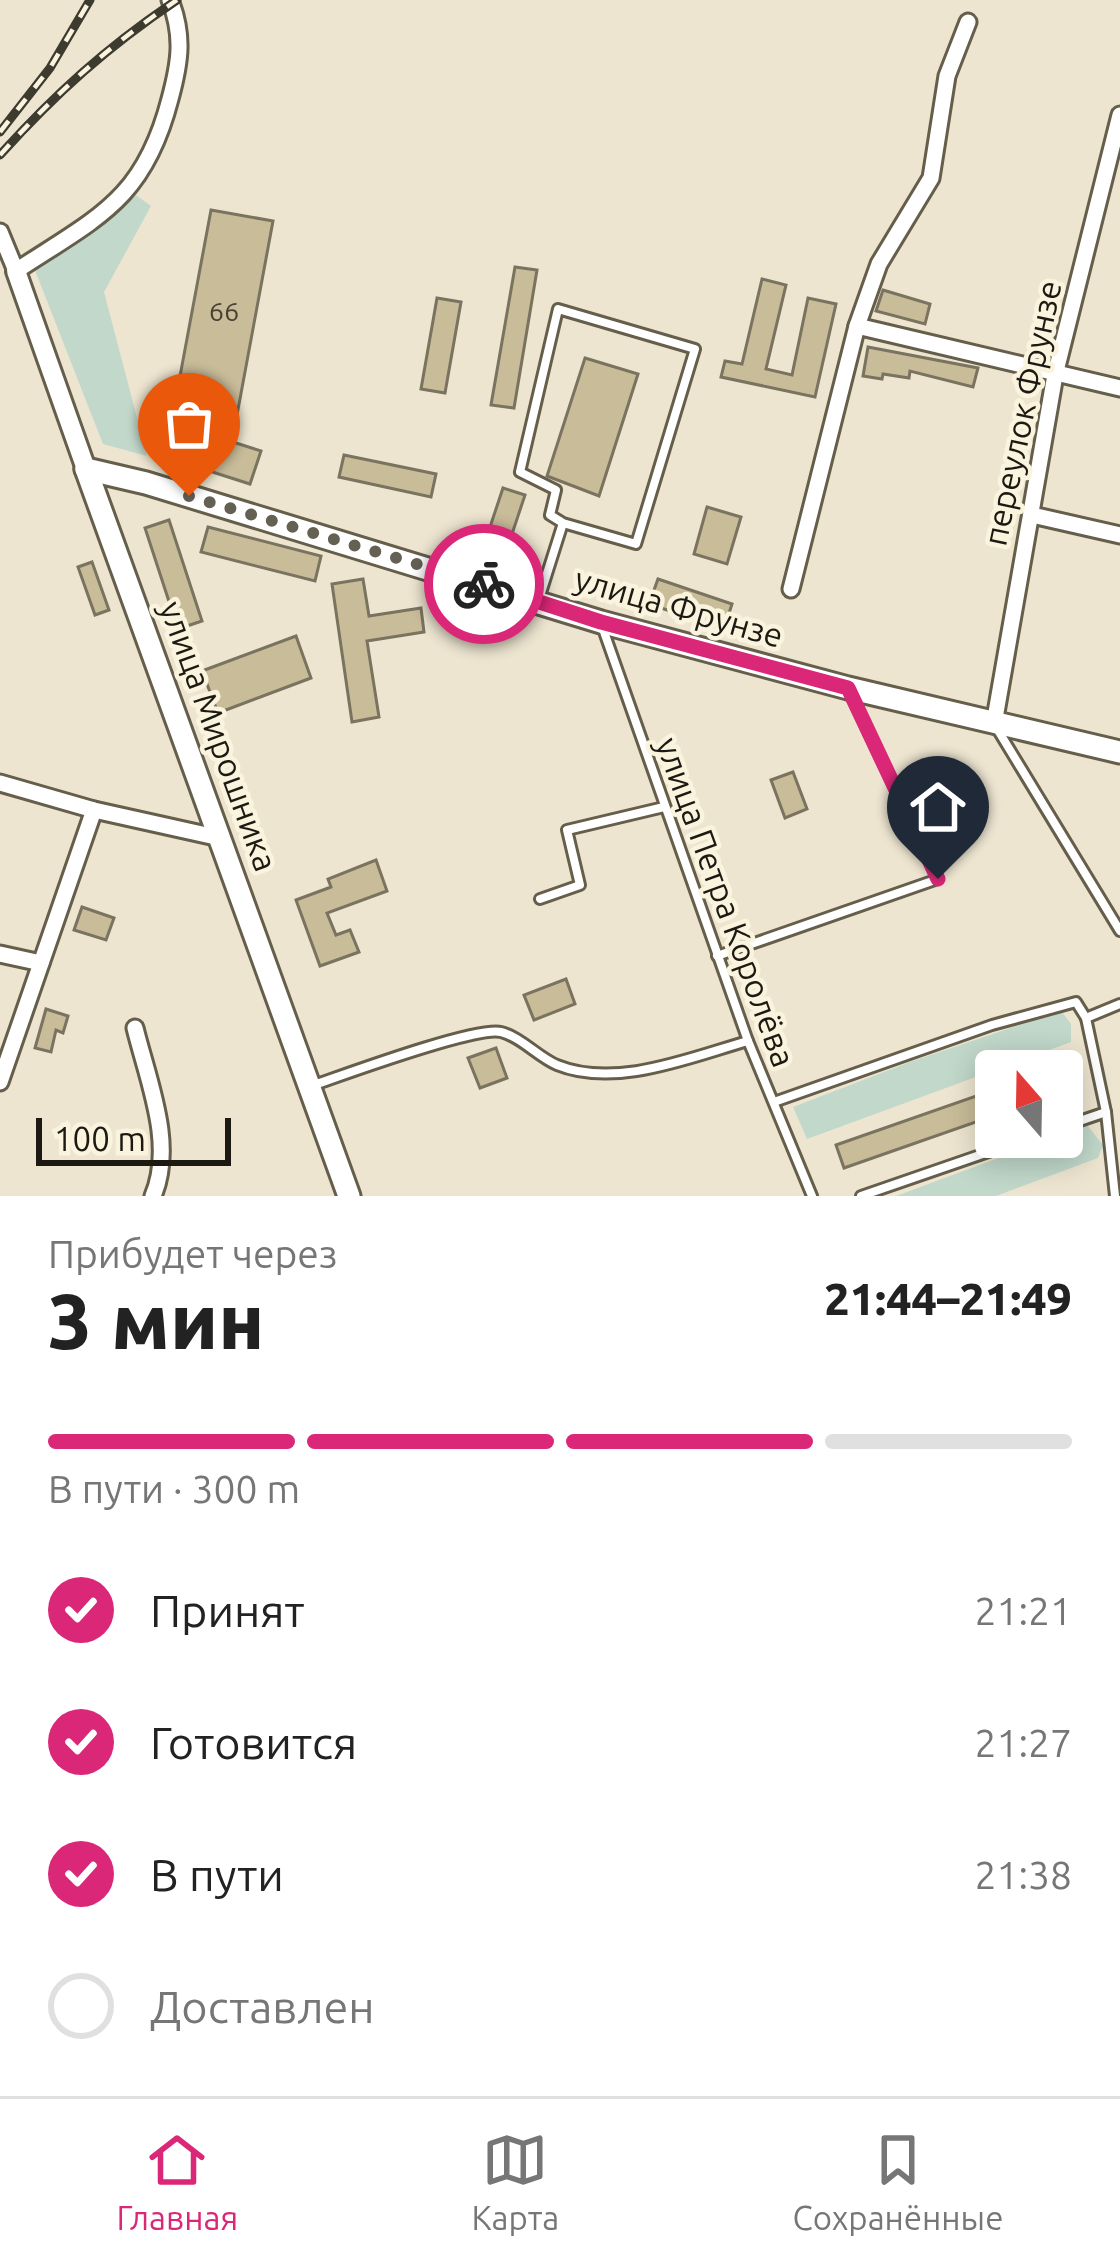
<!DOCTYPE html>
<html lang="ru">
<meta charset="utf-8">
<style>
:root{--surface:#fff;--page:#f6f6f6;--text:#222;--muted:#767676;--line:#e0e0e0;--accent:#db2777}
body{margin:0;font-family:Ubuntu,sans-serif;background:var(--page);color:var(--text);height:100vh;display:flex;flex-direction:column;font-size:45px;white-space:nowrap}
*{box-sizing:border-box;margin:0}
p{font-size:39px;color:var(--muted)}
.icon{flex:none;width:66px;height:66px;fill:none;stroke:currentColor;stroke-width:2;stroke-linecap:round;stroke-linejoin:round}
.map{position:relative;height:1196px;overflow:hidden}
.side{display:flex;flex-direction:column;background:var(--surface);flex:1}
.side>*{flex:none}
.needle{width:78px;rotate:340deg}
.tools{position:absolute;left:975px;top:1050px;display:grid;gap:24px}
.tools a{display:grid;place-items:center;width:108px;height:108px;border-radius:12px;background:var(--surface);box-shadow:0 6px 30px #0003;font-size:60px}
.scale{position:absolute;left:36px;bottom:30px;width:195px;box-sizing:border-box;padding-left:12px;border:6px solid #1c1912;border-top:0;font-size:33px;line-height:42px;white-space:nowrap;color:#1c1912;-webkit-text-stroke:9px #faf3dd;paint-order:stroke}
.pin{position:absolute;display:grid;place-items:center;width:102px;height:102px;color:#fff;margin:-123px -51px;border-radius:50% 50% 50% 0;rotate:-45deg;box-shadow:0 0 12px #0007}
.pin .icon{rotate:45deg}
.courier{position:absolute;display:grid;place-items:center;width:120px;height:120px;margin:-60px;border:9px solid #db2777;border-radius:50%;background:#fff;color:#222;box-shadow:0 3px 15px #0007}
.overview em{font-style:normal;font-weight:800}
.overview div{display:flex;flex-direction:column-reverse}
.overview{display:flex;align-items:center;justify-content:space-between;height:204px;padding:0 48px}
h1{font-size:78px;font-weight:800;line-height:90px}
.bar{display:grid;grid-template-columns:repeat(4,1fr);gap:18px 12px;align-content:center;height:144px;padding:0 48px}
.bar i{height:15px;border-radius:9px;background:var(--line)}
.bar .on{background:var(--accent)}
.bar p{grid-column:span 4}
ol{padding:0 48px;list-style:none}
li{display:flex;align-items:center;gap:36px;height:132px}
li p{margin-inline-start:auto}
li .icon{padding:12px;border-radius:50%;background:var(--accent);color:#fff;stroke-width:4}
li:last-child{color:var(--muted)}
li i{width:66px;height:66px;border:6px solid var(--line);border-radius:50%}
.tabs{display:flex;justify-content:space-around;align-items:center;height:168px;border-top:3px solid var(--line);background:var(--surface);font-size:33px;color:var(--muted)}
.tabs a{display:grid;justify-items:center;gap:6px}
.tabs .on{color:var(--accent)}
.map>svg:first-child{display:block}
.green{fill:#c1d8ca}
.building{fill:#c8bc99;stroke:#79735f;stroke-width:3}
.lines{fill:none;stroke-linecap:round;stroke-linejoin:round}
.service-casing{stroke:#645e4b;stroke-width:14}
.minor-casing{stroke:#645e4b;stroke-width:21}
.tertiary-casing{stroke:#645e4b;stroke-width:24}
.secondary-casing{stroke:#645e4b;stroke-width:27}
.service{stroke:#fff;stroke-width:8}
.minor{stroke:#fff;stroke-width:15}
.tertiary{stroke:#fff;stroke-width:18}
.secondary{stroke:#fff;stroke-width:21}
.rail-casing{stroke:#3d3a30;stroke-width:9}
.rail{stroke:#faf3dd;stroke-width:4.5;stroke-dasharray:14;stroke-linecap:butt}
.done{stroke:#656054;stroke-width:12;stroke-dasharray:0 21.6}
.route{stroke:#db2777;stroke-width:15}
.labels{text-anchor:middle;stroke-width:9;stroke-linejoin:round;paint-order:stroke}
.number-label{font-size:27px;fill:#474234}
.street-label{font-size:33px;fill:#1c1912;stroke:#faf3dd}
</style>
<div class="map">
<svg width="1120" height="1196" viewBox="0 0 1120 1196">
<rect width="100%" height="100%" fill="#ede5d0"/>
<g class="green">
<path d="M129,190L151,206L104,292L147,456L103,444L31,260Z"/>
<path d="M1061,1011L1071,1024V1042L807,1139L793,1107L910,1062Z"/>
<path d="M1087,1125L1103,1145L1098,1158L996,1196H896Z"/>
</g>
<g class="building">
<path d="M211,210L273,221L237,415L175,403Z"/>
<path d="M515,267L537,270L514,408L491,405Z"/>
<path d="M762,279L786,285L766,369L792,375L808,298L836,304L815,397L721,377L725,361L742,364Z"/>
<path d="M883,290L930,304L925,324L876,311Z"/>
<path d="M437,298L461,302L445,393L421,389Z"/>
<path d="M868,347L978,368L973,387L910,371L909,378L883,374L882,379L863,376Z"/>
<path d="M585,358L638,374L599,496L547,476Z"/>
<path d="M186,427L261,451L250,484L175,460Z"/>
<path d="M344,455L436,474L431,497L339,477Z"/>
<path d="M503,488L525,495L502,564L480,557Z"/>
<path d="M707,507L741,517L727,564L694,554Z"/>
<path d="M169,520L202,621L178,629L145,528Z"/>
<path d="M208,527L321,556L315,581L201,552Z"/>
<path d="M92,562L109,610L95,615L78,567Z"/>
<path d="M363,579L369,616L421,608L424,632L367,641L379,717L352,722L332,584Z"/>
<path d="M658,579L732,604L724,629L649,604Z"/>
<path d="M296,636L311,678L218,713L202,671Z"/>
<path d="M793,772L807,809L785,818L771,780Z"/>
<path d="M376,860L387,891L327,913L336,935L350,930L359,952L320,966L296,900L331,887L328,879Z"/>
<path d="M82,907L114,918L106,940L74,930Z"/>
<path d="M566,979L575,1004L534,1020L524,995Z"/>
<path d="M46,1009L68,1016L63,1033L56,1030L51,1052L35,1048Z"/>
<path d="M496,1048L507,1078L480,1088L468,1058Z"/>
<path d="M996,1089V1115L844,1168L836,1145Z"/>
</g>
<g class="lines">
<g class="service-casing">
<g id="service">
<path d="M539,599L563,523L636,544L695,349L558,309L520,472L556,490L550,515L563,523"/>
<path d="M603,629L748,1041L812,1196"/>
<path d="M996,727L1120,931"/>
<path d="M540,899L580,885L567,830L664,807"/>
<path d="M717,956L938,879L851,695"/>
<path d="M314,1085C346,1074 476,1026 501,1032C521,1037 538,1057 557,1065C616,1089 691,1057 748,1041"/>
<path d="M774,1102L992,1025L1076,1002L1086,1018"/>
<path d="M1062,1127L1106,1112"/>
<path d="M861,1196L1032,1137"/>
<path d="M1115,1196L1106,1112L1086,1018L1120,1004"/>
</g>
</g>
<g class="minor-casing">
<g id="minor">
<path d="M0,232L16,271C98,217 144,200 170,99C180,62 184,36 170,0"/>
<path d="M857,326L1120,388"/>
<path d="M1032,515L1120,535"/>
<path d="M791,589L857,326L879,264L931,178L947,76L968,22"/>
<path d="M994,724L1055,375L1120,115"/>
<path d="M0,783L94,810L220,838"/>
<path d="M0,954L41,963"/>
<path d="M135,1028C148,1081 175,1144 153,1196"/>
<path d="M0,1082L94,810"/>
</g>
</g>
<g class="tertiary-casing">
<path id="tertiary" d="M16,271L86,469"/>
</g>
<g class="secondary-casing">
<g id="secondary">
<path d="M86,469L146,483L601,622L848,688L1120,752"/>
<path d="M86,469L349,1196"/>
</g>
</g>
<use href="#service" class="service"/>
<use href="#minor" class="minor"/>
<use href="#tertiary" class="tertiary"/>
<use href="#secondary" class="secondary"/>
<g class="rail-casing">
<g id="rail">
<path d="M0,132L50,68L90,0"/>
<path d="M0,155C56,93 107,47 177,0"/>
</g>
</g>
<use href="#rail" class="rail"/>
</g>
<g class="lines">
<path class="done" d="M189,496L484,584"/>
<path class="route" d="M484,584L601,622L848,688L938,879"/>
</g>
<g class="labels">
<g class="number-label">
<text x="224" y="321">66</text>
</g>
<g class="street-label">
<text transform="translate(1022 413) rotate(-78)" y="12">переулок Фрунзе</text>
<text transform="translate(679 607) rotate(16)" y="12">улица Фрунзе</text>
<text transform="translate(219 736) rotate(70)" y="12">улица Мирошника</text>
<text transform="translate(726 902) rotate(70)" y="12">улица Петра Королёва</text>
</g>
</g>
</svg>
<div class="tools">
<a><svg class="needle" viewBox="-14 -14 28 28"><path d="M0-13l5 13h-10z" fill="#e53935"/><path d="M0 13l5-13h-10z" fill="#767676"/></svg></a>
</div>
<div class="scale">100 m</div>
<div class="pin" style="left:189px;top:496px;background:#ea580c"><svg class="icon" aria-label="bag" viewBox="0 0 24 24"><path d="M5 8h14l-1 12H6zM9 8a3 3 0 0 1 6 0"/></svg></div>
<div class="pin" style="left:938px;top:879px;background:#1f2937"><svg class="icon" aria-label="home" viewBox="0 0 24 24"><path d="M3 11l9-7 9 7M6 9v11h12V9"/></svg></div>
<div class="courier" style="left:484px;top:584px"><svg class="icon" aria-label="bike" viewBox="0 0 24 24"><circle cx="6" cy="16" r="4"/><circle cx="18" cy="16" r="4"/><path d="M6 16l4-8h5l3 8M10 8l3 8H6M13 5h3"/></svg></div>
</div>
<section class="side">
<div class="overview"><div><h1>3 мин</h1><p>Прибудет через</p></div><em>21:44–21:49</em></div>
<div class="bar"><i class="on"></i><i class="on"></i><i class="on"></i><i></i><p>В пути · 300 m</p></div>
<ol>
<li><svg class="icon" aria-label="check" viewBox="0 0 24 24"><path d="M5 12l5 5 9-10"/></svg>Принят<p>21:21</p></li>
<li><svg class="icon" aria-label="check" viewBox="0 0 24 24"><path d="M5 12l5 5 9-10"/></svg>Готовится<p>21:27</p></li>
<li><svg class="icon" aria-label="check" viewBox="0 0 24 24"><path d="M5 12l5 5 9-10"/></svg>В пути<p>21:38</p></li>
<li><i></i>Доставлен</li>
</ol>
</section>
<nav class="tabs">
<a class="on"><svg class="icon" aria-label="home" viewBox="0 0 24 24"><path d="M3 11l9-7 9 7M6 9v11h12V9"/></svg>Главная</a>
<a><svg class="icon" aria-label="map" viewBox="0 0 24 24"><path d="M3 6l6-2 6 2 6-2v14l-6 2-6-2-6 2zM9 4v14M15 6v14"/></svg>Карта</a>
<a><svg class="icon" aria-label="saved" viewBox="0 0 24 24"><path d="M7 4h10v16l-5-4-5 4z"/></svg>Сохранённые</a>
</nav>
